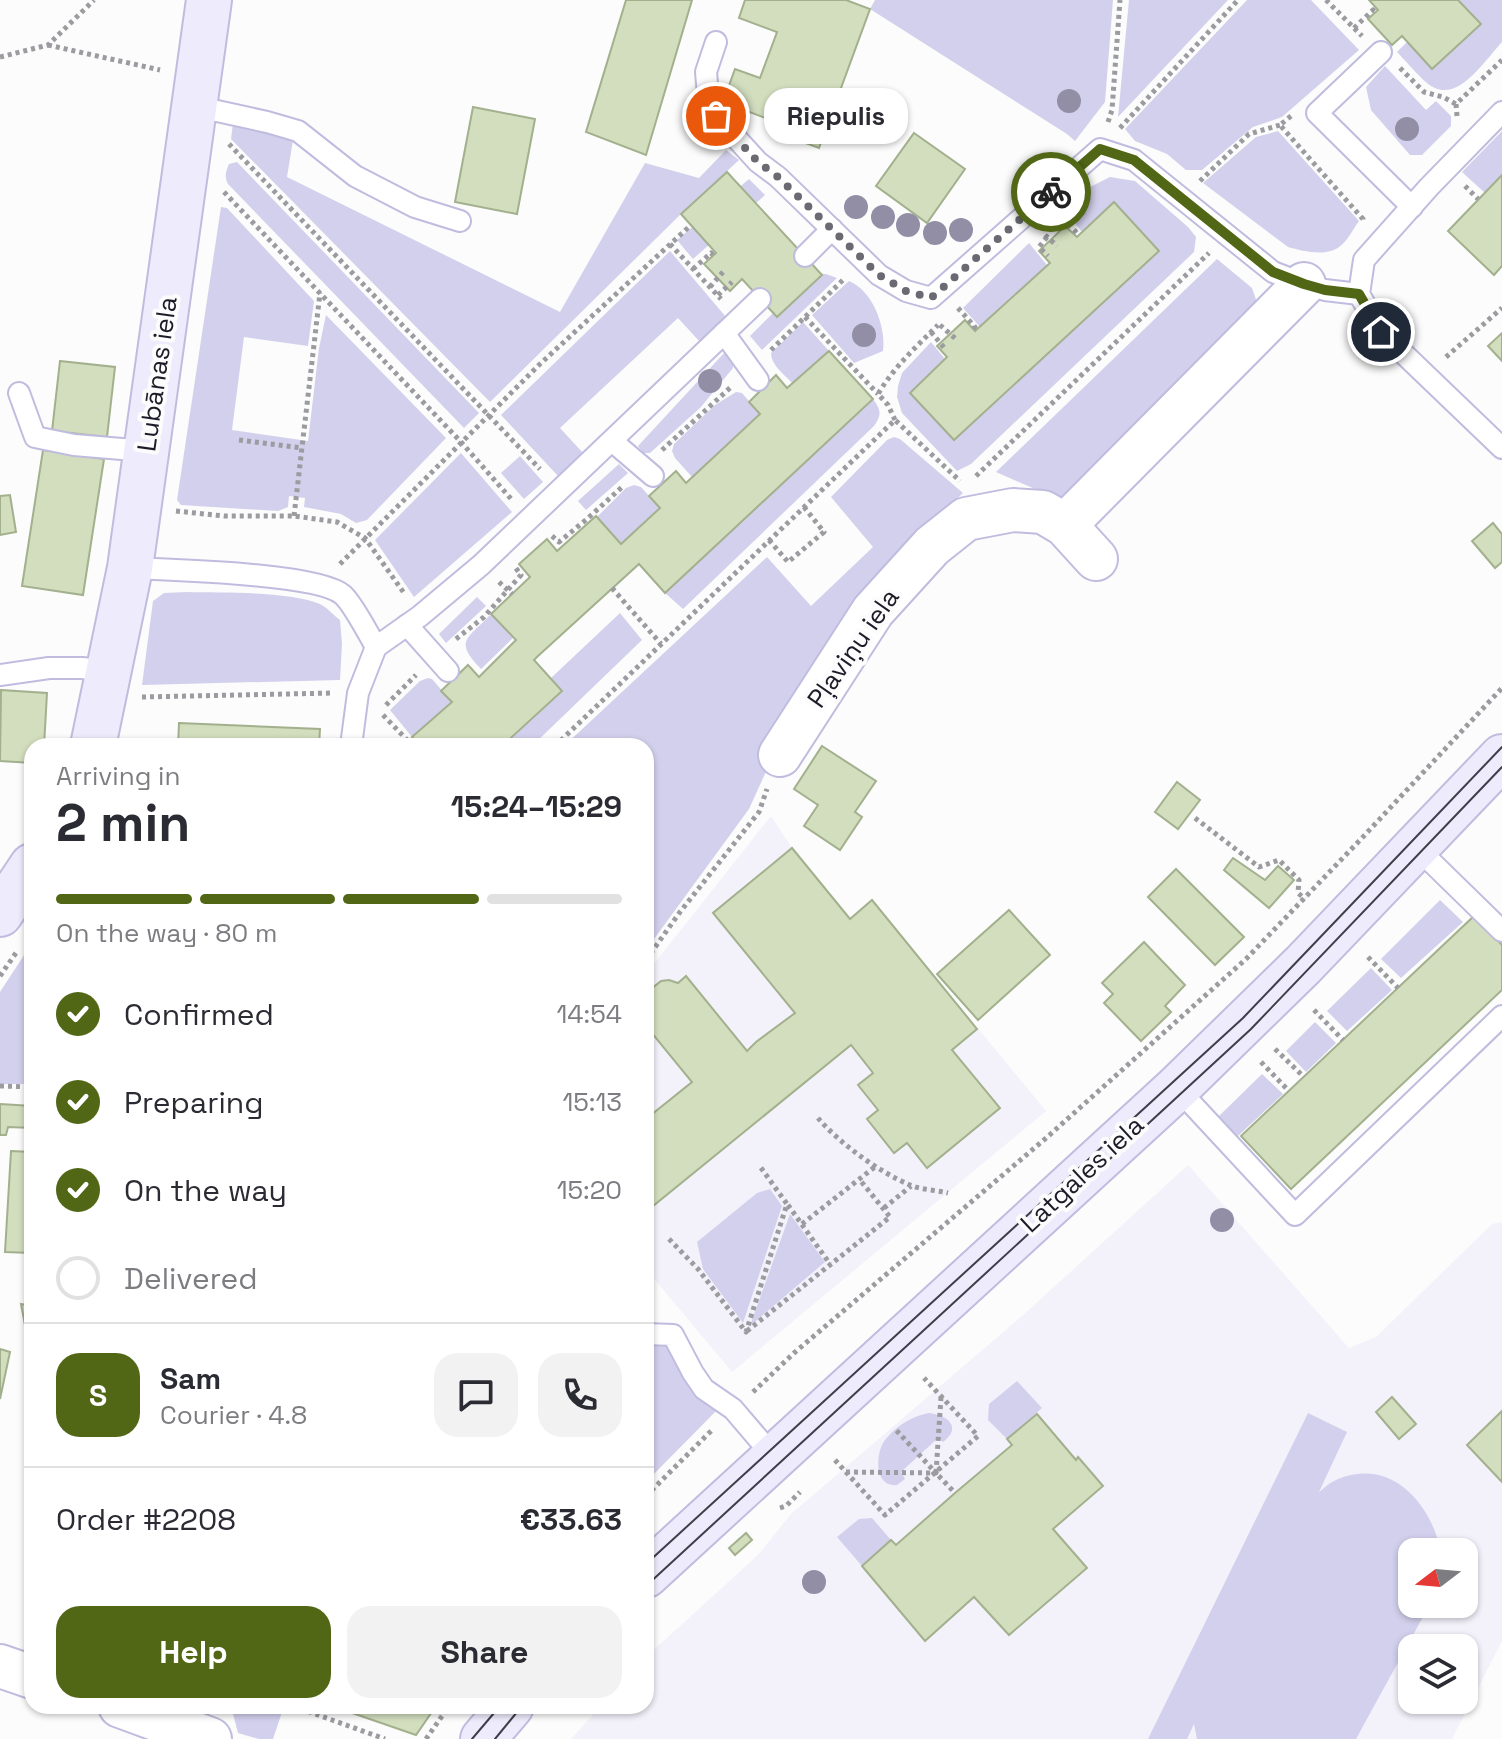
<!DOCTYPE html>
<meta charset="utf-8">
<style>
:root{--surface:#fff;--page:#f2f2f3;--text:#2b2b33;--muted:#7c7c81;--line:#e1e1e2;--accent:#516715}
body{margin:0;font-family:"Space Grotesk",sans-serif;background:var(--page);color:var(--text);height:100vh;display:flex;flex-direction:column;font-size:30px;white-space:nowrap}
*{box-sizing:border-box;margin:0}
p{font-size:26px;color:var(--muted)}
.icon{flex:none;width:44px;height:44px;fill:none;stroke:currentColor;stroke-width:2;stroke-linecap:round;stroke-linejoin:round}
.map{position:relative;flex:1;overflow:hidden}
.panel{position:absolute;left:24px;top:738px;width:630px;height:976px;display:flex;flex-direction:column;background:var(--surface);border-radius:24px;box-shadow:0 2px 6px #0004}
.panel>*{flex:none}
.needle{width:52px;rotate:254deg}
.fabs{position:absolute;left:1398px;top:1538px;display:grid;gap:16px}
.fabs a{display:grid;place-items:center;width:80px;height:80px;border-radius:16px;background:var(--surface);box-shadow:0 2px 6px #0004;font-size:40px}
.pin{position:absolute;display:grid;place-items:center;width:68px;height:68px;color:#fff;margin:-34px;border:4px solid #fff;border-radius:50%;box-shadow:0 2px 8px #0007}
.courier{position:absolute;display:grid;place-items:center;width:80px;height:80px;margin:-40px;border:6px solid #516715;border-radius:50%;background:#fff;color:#222;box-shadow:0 2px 10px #0007}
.bubble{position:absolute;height:56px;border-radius:24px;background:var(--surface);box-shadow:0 2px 6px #0004;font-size:26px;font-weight:700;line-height:56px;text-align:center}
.overview em{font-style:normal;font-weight:700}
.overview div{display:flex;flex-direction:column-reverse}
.overview{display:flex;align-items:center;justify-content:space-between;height:136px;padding:0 32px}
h1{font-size:52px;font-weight:700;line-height:60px}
.bar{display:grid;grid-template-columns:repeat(4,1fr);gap:12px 8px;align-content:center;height:96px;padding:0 32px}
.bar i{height:10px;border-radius:6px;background:var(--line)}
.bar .current{background:var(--accent)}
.bar p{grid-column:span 4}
.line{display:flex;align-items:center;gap:20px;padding:0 32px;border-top:2px solid var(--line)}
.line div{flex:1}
.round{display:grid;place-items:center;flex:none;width:84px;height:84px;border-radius:24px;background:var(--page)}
ol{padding:0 32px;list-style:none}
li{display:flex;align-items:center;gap:24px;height:88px}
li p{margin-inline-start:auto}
li .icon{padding:8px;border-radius:50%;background:var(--accent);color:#fff;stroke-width:4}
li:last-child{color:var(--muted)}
li i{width:44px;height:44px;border:4px solid var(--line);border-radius:50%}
.primary-button{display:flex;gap:16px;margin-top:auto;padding:16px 32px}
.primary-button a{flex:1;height:92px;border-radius:24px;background:var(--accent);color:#fff;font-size:32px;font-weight:700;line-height:92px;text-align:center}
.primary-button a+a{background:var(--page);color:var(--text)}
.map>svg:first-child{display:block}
.built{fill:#f3f2fb;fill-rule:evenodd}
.green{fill:#d3d0ed}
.building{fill:#d2debe;stroke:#a3b08d;stroke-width:2}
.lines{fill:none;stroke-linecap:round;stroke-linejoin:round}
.lane-casing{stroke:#c0bcdf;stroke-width:24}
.street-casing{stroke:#c0bcdf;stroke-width:46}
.secondary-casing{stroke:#c0bcdf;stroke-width:48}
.path{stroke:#9b9ba0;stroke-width:5;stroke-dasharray:4 4;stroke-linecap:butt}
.lane{stroke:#fff;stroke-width:20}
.street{stroke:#fff;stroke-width:42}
.secondary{stroke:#edebfc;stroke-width:44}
.tram{stroke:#3f3e48;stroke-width:2}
.tree{fill:#918ea6}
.done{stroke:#6b6a72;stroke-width:8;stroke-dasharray:0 14.4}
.route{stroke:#516715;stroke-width:10}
.labels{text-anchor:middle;stroke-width:8;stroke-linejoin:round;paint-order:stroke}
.street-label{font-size:26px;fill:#1d1b28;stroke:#fbfcfb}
</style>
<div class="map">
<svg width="1502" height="1739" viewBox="0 0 1502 1739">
<rect width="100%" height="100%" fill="#fbfcfb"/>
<g class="built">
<path d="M771,816L792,848L850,918L872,900L1046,1111L732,1372L646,1269V974Z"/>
<path d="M1188,1165L1349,1348L1376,1337L1492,1224L1502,1222V1641L1452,1739H571L601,1706H646V1657L758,1555L791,1514L1022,1316ZM1412,1552H1464V1604H1412ZM1412,1648H1464V1700H1412Z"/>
</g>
<g class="green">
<path d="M875,0H1113L1105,102L1075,141L1067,134L870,9Z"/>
<path d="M1129,0H1228L1118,117Z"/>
<path d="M1247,0H1311L1359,50L1282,117L1253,127L1202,170H1186L1167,154L1135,141L1125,129Z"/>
<path d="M1458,0H1502V42C1486,59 1459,102 1433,87C1423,82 1406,61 1397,52L1407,42L1432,68L1480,24Z"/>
<path d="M1385,66L1426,110L1436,101L1451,116V126L1422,155H1410L1371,110L1366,87Z"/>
<path d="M233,123L293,140L287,177L560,312L645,163L699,178L726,150L739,160L685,210L490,402L231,139Z"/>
<path d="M1278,131L1359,221C1353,229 1347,242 1339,247C1326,257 1302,251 1288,247L1203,183L1256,137Z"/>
<path d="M1502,131V175L1485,193L1462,172Z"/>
<path d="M237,162L479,413L464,428L228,184C224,176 226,171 229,164Z"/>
<path d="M1110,177L1135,181L1188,227L1196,237L1194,252L971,464L957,471L902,413L897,397L898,386L902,373L931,342L945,359L911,394L954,440L1158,251L1114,202L1082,232L1065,211L1090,187Z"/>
<path d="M749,179L765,195L693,259L677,240Z"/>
<path d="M221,207L227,208L314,301L308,346L244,337L232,430L308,441L319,348L326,315L446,438L367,520L356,523L341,514L304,507L305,498L289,496L288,507L278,511L181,505L177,500Z"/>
<path d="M1029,243L1047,265L980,327L963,308Z"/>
<path d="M670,251L726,317L700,342L678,318L560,428L584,454L559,477L501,415Z"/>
<path d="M1217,259L1252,288L1261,314L1071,500H1060L996,472Z"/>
<path d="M813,273L826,274L837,278L762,350L750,336Z"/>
<path d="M849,281C873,291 886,327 883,351L854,363L812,315Z"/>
<path d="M803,322L829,351L793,384C785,375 771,365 771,353Z"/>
<path d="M725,352L732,356L734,360L733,368L701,407L650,453H643L638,446Z"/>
<path d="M736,392L742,393L760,414L692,477L675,458L672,451L674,444L715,405Z"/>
<path d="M873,399C881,410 882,415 874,426L683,609L665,593Z"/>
<path d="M894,437L900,439L963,493L875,577L790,719L749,809L646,950V746H564L767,557L811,606L873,547L831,497L887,440Z"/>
<path d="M461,453L512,512L414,597L375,540Z"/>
<path d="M520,456L543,482L524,499L501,473Z"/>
<path d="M619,464L628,473L586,510L578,501Z"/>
<path d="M634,485L641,487L660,508L621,544L597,517L626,488Z"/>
<path d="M187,592C223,593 289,591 320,604C328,608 333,615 340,620L342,644L340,680L142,685L153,601L164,593Z"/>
<path d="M477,597L486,606L446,643L439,634Z"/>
<path d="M620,613L642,640L532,746H502L562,691L551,678Z"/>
<path d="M491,614L513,638L481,669C453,640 468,639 491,614Z"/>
<path d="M428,678L432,679L452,702L412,737L390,710L420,681Z"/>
<path d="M1440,900L1463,922L1401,978L1381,959Z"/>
<path d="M32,943V1084H0V992Z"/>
<path d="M1371,968L1392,990L1347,1031L1327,1011Z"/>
<path d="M1315,1022L1336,1043L1306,1072L1286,1051Z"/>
<path d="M1262,1074L1283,1094L1238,1136L1218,1117Z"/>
<path d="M770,1189L782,1206L743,1323L703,1269L697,1242L757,1193Z"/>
<path d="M790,1214L825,1262L750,1326Z"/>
<path d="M655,1341H671L721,1406L646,1482V1345Z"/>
<path d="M1017,1381L1042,1408L1007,1439L988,1420L989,1404Z"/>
<path d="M929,1413C947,1415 963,1427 943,1442L938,1438L901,1472L905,1479L897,1485C874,1488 875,1453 885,1440C896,1426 912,1416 929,1413Z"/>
<path d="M1308,1413L1347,1432L1319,1492C1323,1489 1328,1484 1334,1481C1389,1455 1431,1502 1441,1552H1412V1604H1430L1356,1739H1197L1194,1724L1187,1739H1148Z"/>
<path d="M872,1518L891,1540L862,1566L837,1537L859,1519Z"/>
<path d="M231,1706H275L283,1709L273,1739H259L238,1733Z"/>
</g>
<g class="building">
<path d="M626,0H692L646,155L586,132Z"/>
<path d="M745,0H846L870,9L819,148L789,137L792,128L723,102L735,69L760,78L777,32L739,18Z"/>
<path d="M1369,0H1458L1481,24L1432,69L1402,36L1392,45L1368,19L1378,10Z"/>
<path d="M473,107L535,119L517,214L455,202Z"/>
<path d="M914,133L965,169L927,223L876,186Z"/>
<path d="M727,172L822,275L777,317L742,279L730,291L704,264L716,253L681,214Z"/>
<path d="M1502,175V266L1494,275L1448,231Z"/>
<path d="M1114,202L1159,251L954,440L910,393L947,357L937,346L965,320L975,331L1050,263L1039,251L1065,226L1077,237Z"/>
<path d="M1502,333V361L1488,346Z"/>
<path d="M829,351L873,399L665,593L639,564L538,656L534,660L562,691L502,746H421L412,737L452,702L441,691L468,665L479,677L516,640L491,614L530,577L519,564L547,539L557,551L596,516L621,544L660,508L649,496L676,471L686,483L760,414L749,402L776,375L787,388Z"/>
<path d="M60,361L115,367L107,437L52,431Z"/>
<path d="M43,450L104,459L83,595L22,586Z"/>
<path d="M10,495L16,532L0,535V496Z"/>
<path d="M1493,523L1502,534V562L1495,568L1472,541Z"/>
<path d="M1,690L47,693L44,746H32V763L0,761Z"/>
<path d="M179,723L320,729L319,746H178Z"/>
<path d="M822,746L876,781L855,812L862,817L840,850L804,826L818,805L794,789Z"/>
<path d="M1177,782L1200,800L1178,829L1155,812Z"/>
<path d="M792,848L850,919L872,900L977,1029L952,1050L1000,1108L927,1168L907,1143L894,1153L867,1119L878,1110L858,1085L873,1073L851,1045L653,1206L646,1197V1119L692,1082L646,1026L647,996L650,990L661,981L669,980L678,983L686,976L747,1051L756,1042L795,1013L713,913Z"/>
<path d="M1233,858L1265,880L1278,866L1294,880L1269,908L1224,870Z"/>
<path d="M1176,869L1244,937L1215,965L1148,897Z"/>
<path d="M1009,910L1050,955L978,1020L937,974Z"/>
<path d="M1474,916L1502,945V990L1291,1189L1241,1136Z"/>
<path d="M1144,942L1185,985L1165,1006L1171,1012L1141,1041L1104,1003L1113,994L1102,983Z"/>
<path d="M0,1104L32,1106V1128L8,1127L6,1135H0Z"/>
<path d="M11,1151L32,1152V1253L5,1252Z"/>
<path d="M21,1304L32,1306V1362Z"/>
<path d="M0,1349L10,1352L0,1399Z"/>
<path d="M1392,1397L1416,1424L1399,1439L1376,1412Z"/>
<path d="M1502,1411V1482L1467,1445Z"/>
<path d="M1037,1414L1076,1460L1078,1457L1103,1486L1053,1529L1087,1568L1009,1635L974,1597L925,1641L862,1566L891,1540L896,1545L955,1493L1012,1445L1007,1439Z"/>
<path d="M746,1533L752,1540L735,1555L729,1548Z"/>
<path d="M332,1706H436L416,1735Z"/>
</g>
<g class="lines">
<g class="lane-casing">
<g id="lane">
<path d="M716,42L706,72L708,95L716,116L758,162L778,177L879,275L906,291L931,298L1100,149L1134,160L1273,272L1304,284L1325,290L1359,294"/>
<path d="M1381,52L1317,113L1412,207"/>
<path d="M194,106L267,122L298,131L355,176L415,207L460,221"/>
<path d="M1502,112L1429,187L1364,260L1359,294L1381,332L1502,448"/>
<path d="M805,256L832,229"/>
<path d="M724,333L758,380"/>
<path d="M19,393L35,437L74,445L146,451"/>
<path d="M612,441L653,476"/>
<path d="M130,568C169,570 318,573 343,595C353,604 369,635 376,647L358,693L351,746"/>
<path d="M407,625L448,671"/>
<path d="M376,647L420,616L481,565L760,299"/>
<path d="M0,675L49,668H82L109,671"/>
<path d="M1416,847L1502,931"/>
<path d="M1177,1088L1295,1215L1502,1016"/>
<path d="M646,1334L673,1335L693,1373L704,1389L733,1409L774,1457"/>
</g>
</g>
<g class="street-casing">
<g id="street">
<path d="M1065,525L1304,284"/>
<path d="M780,755L873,611L932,546L966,519L1013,510L1043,512L1065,525L1096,559"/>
<path d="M0,1666L32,1677"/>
<path d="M120,1706L210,1739"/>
</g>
</g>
<g class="secondary-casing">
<g id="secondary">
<path d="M93,746L130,568L209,0"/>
<path d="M0,914L32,866"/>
<path d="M646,1575L1177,1088L1303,965L1502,757"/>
<path d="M483,1739L511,1706"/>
</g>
</g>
<g class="path">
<path d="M1326,0L1362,36"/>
<path d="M1354,28L1373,10L1375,12"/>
<path d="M48,45L160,70"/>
<path d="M0,57L48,45L94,0"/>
<path d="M1400,68L1424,92L1443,97L1456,104"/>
<path d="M1291,116L1280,125L1363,219V222"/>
<path d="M1457,116L1456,104L1502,60"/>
<path d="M1108,122L1112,110L1120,0"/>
<path d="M1120,128L1238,0"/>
<path d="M229,144L540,469"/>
<path d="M1200,181L1249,134L1280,125"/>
<path d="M1465,186L1478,199"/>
<path d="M224,192L461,442L512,500"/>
<path d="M1063,218L1077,233L1074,235"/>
<path d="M1045,235L1057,246"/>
<path d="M1047,237L1039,247L1048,256"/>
<path d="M670,244L721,299"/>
<path d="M693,269L711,253L713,255"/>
<path d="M710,287L723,272"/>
<path d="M718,295L732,282"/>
<path d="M958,308L975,327L973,329"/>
<path d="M805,317L878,394"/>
<path d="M940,325L957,340"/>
<path d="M931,332L946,350"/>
<path d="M771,350L844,279"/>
<path d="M1446,357L1502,308"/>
<path d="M895,420L888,405L878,394C895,366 915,348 938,325"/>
<path d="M239,440L302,448"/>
<path d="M662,450L731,387"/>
<path d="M976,476L1209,253"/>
<path d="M176,511L224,516H294L337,522L365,538L404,593"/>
<path d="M294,516L320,293"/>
<path d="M552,536L559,542L587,519L622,487"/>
<path d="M769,540L788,562L824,532L804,507"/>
<path d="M340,564L540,364L691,225"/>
<path d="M499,582L512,594"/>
<path d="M612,588L661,644"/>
<path d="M456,639L484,617L521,575L515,567"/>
<path d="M142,697L332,693"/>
<path d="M386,705L416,675"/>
<path d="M383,715L413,746"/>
<path d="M555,746L895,420L960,481"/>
<path d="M1195,818L1259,867L1279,860L1299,880L1298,893L1305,899"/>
<path d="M1368,957L1398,988"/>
<path d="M646,960L680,912L759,812L767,789"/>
<path d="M0,976L18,950"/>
<path d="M1314,1010L1343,1040"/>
<path d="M1275,1049L1304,1077"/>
<path d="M1261,1062L1289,1091"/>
<path d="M0,1086L32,1087"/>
<path d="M818,1118C839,1143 879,1172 910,1185C922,1190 936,1190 948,1193"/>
<path d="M788,1205L830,1264"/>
<path d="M884,1208L911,1186"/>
<path d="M802,1224L876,1166"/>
<path d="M669,1239L698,1269L746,1332L787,1204L759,1165"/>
<path d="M747,1331L890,1217L860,1180"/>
<path d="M753,1392L794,1353L1045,1139L1246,959L1362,838L1502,688"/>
<path d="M941,1397L936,1473L955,1493"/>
<path d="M835,1460L885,1515L978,1436L924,1378"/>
<path d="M846,1472L936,1473L896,1430"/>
<path d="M646,1496L713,1429"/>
<path d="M780,1508L786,1506L800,1492"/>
<path d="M293,1706L385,1739"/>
<path d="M426,1739L449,1706"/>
</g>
<use href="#lane" class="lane"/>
<use href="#street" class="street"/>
<use href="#secondary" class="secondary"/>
<g class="tram">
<path d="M646,1564L1243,1018L1502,747"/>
<path d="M646,1586L1251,1029L1502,767"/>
<path d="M472,1739L500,1706"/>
<path d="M495,1739L522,1706"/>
</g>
</g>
<g class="tree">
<circle cx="1069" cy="101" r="12"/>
<circle cx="1407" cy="129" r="12"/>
<circle cx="856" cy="207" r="12"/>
<circle cx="883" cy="217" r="12"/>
<circle cx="908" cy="225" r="12"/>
<circle cx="961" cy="230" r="12"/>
<circle cx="935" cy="233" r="12"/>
<circle cx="864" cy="335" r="12"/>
<circle cx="710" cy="381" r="12"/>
<circle cx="1222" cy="1220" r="12"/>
<circle cx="814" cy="1582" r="12"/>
</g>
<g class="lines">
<path class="done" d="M716,116L758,162L778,177L879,275L906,291L931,298L1051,192"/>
<path class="route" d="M1051,192L1100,149L1134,160L1273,272L1304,284L1325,290L1359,294L1381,332"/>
</g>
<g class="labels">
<g class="street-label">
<text transform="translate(157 374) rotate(-82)" y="9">Lubānas iela</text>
<text transform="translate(853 648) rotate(-55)" y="9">Pļaviņu iela</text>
<text transform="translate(1082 1174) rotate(-43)" y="9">Latgales iela</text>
</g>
</g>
</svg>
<div class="fabs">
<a><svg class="needle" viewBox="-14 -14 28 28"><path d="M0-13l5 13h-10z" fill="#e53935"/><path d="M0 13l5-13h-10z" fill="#7c7c81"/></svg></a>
<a><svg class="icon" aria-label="layers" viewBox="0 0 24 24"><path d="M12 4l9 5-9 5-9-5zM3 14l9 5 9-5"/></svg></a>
</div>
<div class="pin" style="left:716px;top:116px;background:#ea580c"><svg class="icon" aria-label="bag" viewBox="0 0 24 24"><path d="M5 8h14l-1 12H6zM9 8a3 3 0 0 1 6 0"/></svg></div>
<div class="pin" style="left:1381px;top:332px;background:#1f2937"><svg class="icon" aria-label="home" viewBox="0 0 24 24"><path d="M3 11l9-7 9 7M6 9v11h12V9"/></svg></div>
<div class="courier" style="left:1051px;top:192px"><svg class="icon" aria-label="bike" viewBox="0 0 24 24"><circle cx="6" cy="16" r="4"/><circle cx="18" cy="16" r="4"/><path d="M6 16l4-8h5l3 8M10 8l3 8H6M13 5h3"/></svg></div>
<div class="bubble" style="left:764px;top:88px;width:144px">Riepulis</div>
<section class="panel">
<div class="overview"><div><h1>2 min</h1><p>Arriving in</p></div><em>15:24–15:29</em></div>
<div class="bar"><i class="current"></i><i class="current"></i><i class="current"></i><i></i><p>On the way · 80 m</p></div>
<ol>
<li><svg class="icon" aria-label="check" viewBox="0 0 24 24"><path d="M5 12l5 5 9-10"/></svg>Confirmed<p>14:54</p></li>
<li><svg class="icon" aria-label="check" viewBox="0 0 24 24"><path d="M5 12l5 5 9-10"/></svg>Preparing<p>15:13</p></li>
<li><svg class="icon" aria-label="check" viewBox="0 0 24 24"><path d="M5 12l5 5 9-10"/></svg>On the way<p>15:20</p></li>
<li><i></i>Delivered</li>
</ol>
<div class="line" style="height:144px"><b class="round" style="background:var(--accent);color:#fff">S</b><div><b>Sam</b><p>Courier · 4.8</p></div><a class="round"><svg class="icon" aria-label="chat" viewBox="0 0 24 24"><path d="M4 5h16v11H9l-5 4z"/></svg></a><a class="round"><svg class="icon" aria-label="phone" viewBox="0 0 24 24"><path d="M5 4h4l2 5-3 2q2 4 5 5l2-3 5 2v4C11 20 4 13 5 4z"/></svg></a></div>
<div class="line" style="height:104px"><div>Order #2208</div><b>€33.63</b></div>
<div class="primary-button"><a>Help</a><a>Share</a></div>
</section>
</div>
